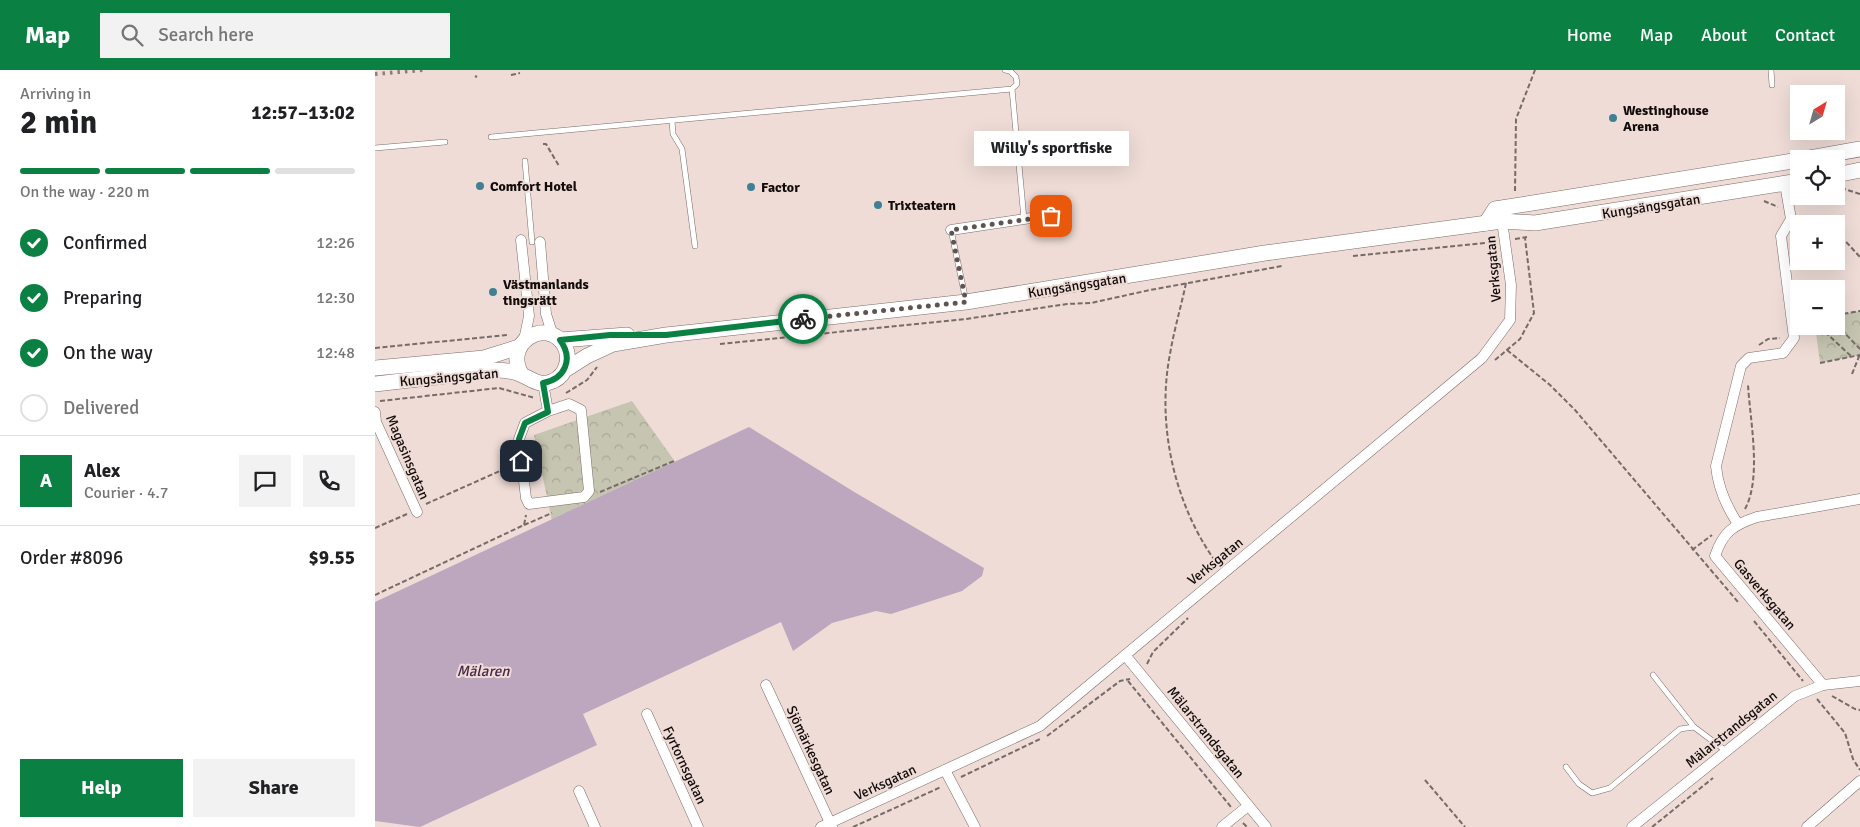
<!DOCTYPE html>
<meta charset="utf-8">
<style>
:root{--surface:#fff;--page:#f2f2f2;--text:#202124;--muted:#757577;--line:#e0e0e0;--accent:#0b8043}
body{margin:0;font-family:Signika,sans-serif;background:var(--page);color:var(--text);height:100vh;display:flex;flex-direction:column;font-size:19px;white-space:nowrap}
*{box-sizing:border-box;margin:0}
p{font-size:16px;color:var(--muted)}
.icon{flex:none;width:28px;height:28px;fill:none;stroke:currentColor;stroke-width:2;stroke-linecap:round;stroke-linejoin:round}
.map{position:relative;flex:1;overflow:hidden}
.side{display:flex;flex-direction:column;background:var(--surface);width:375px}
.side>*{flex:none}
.needle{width:32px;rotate:37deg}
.tools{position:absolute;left:1415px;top:15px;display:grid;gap:10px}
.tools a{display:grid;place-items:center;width:55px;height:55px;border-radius:0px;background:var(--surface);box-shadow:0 5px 20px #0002;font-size:25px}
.pin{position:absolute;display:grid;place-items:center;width:42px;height:42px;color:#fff;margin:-21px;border-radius:10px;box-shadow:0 2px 8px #0006}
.courier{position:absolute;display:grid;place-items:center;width:50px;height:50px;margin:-25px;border:4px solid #0b8043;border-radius:50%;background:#fff;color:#222;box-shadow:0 1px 6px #0007}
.bubble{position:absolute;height:35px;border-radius:0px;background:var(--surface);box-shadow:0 5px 20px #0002;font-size:16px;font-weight:800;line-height:35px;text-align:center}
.head em{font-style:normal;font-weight:800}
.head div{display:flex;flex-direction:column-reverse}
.head{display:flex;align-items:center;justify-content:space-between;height:85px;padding:0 20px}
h1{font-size:32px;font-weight:800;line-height:38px}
.bar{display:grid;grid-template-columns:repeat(4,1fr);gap:8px 5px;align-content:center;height:60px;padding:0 20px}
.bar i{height:6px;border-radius:4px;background:var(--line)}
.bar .selected{background:var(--accent)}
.bar p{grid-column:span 4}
.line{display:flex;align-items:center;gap:12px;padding:0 20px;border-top:1px solid var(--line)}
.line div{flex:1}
.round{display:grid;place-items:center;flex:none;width:52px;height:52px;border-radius:0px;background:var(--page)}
ol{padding:0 20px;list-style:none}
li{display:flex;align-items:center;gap:15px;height:55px}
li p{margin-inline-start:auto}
li .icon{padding:5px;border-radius:50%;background:var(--accent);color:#fff;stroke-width:4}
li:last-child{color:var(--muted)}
li i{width:28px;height:28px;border:2px solid var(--line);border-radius:50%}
.button{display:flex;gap:10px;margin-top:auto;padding:10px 20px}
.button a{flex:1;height:58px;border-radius:0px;background:var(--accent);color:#fff;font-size:20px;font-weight:800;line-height:58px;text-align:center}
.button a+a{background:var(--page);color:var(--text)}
header{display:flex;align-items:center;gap:30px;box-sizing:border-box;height:70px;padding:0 25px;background:var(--accent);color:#fff}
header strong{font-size:24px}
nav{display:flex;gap:28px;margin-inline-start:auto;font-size:18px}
.search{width:350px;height:45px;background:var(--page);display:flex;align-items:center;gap:12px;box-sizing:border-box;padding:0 18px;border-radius:0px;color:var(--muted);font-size:19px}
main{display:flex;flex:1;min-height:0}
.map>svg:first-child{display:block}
.park{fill:url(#park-crowns)}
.water{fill:#bda7bf}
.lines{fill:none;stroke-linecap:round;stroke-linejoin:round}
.service-casing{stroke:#7c6b67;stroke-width:6}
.minor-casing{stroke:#7c6b67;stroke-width:11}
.secondary-casing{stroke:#7c6b67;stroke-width:16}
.path{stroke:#776b68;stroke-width:2;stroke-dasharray:5 2.5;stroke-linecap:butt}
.service{stroke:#fff;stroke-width:5}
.minor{stroke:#fff;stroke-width:10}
.secondary{stroke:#fff;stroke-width:15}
.rail{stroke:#8b7e7a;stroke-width:4;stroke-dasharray:2.5 5;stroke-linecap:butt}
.done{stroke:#5f5451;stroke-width:5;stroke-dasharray:0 9}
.route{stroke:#0b8043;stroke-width:6}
.poi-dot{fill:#3f8092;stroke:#efdcd7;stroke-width:2}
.labels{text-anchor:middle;stroke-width:4;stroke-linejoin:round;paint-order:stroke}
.poi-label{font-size:14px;font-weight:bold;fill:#110b09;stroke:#efdcd7;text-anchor:start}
.street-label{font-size:14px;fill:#110b09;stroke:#efdcd7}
.water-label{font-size:15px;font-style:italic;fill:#452548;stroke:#efdcd7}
</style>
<header>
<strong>Map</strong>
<div class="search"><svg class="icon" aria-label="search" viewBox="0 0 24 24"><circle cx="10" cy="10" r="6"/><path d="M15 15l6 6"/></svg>Search here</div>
<nav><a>Home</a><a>Map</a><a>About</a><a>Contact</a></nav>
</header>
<main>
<section class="side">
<div class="head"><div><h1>2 min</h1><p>Arriving in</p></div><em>12:57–13:02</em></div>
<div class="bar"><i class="selected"></i><i class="selected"></i><i class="selected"></i><i></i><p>On the way · 220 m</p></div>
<ol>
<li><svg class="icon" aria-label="check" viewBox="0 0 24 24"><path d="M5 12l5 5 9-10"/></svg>Confirmed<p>12:26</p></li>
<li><svg class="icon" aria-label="check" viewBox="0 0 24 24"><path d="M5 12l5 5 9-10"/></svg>Preparing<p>12:30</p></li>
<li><svg class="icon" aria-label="check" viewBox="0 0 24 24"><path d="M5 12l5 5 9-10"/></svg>On the way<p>12:48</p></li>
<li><i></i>Delivered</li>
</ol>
<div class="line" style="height:90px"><b class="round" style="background:var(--accent);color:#fff">A</b><div><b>Alex</b><p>Courier · 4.7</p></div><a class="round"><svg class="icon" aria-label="chat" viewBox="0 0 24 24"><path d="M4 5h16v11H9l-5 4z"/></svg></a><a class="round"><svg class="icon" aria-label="phone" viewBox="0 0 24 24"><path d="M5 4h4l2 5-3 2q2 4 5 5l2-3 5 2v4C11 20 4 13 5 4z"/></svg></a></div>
<div class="line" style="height:65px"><div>Order #8096</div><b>$9.55</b></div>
<div class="button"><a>Help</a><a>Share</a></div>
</section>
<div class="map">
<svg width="1485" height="757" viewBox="0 0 1485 757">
<defs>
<pattern id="park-crowns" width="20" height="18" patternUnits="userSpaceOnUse" patternTransform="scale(1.25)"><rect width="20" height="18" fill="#c6c5b1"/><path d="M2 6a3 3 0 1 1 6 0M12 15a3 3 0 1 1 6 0" fill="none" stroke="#a9a897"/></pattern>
</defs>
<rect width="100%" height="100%" fill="#efdcd7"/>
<g class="park">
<path d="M1485,241V285L1445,293L1441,263L1461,260V245Z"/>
<path d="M257,331L301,393L177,451L159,365Z"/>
</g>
<path class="water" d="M374,357L481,423L609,498L607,506L587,521L516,544L501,541L457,553L418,581L406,552L208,644L222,675L45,757L0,751V532Z"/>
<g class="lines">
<g class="service-casing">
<g id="service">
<path d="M1396,0L1397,15"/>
<path d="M637,19L649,149"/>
<path d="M297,51L298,64L307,79L320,176"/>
<path d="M116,67L637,19L642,14L641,7L635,1L630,0"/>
<path d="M0,78L70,72"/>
<path d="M150,91L157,172"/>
<path d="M576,160L591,231"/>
<path d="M1278,605L1319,657"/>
<path d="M1191,697L1204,714L1217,723L1235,718L1305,659L1319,657L1351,681"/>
</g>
</g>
<g class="minor-casing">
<g id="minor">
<path d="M576,160L676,145"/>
<path d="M146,170L154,246L149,270"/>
<path d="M165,172L171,244L178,266"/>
<path d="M168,313L173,341L150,353L144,369L151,428L154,434L209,427L214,421L206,340L194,334L173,341"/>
<path d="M0,342L1,352L42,442"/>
<path d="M1363,454C1351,436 1343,418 1341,396L1366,296L1374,288L1408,283L1419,268L1406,166L1416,149L1410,114"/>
<path d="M750,585L891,757"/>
<path d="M391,615L457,757"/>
<path d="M1448,615L1340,486C1348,462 1358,455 1382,447L1485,429"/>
<path d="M272,644L323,757"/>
<path d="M570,700L600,757"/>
<path d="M204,721L220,757"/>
<path d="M446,757L665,656L1107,288L1135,250L1136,215L1127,151"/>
<path d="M847,757L873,736"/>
<path d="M1257,757L1420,626L1448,615L1485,611"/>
<path d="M1432,757L1485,711"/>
</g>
</g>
<g class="secondary-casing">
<g id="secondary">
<path d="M1429,89L1485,79"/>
<path d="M1461,105L1485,100"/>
<path d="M1111,153L1120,139L1424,90"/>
<path d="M185,270L252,265"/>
<path d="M0,298L109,288L144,277"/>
<path d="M190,300L212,286L238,274L291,265L591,232L890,183L1127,151L1160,153L1424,111"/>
<path d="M0,314C26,311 53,308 79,305C92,303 105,300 117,300C125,300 139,301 147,305C158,310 165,317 178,311C192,305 196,287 189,275C171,246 127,274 147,305"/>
</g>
</g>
<g class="path">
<path d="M136,5L145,3"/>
<path d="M100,6L102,7"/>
<path d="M168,74H171L184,96"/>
<path d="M1466,118L1485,124"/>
<path d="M1140,121L1141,49L1160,0"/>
<path d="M1389,131L1403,137"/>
<path d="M1425,134L1434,126"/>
<path d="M1451,150L1454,154"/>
<path d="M1461,161L1485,187"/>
<path d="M1140,169L1152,167"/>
<path d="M978,186L1120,172"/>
<path d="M811,213C806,237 799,260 795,284C781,356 800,437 843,495"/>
<path d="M1461,245L1485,241"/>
<path d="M1461,254L1485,279"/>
<path d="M1450,262L1477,287"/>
<path d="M1441,263L1461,260L1460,256"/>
<path d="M345,274L591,249L692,234L716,233L775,220L907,196"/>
<path d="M1384,275L1393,269L1405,268"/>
<path d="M0,278L132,265"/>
<path d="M1132,280L1175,315L1200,340L1363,532"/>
<path d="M1120,290L1145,269L1159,243L1150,168"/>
<path d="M1445,293L1485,285"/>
<path d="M1477,304L1485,284"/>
<path d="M191,323L212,310L222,297"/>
<path d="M5,331L124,318L160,328"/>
<path d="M225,422L299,391"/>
<path d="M51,434L136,396"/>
<path d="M1370,439C1387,408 1375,350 1373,315"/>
<path d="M149,455L177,443"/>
<path d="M0,458L32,444"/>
<path d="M1317,480L1337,465"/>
<path d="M0,525L149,455L151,445"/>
<path d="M1379,551L1428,611"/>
<path d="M772,594L778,582L813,548"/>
<path d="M753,611L856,737"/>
<path d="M1457,626L1480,639L1485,640"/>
<path d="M1442,629L1470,663L1478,689L1485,700"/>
<path d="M672,666L745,611L755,609"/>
<path d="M586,707L665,669"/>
<path d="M1050,710L1090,757"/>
<path d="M868,753L872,757"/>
<path d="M478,757L566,717"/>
<path d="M1277,757L1338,708"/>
</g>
<use href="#service" class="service"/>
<use href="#minor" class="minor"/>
<use href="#secondary" class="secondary"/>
<path class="rail" d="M0,4L48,0"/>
</g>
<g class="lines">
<path class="done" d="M428,249L591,232L576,160L676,146"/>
<path class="route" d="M146,391L144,369L150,353L173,342L168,313C190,309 199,289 185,270L235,265H291L428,249"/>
</g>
<g class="poi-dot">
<circle cx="1238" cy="48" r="5"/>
<circle cx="105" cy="116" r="5"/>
<circle cx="376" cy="117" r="5"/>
<circle cx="503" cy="135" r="5"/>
<circle cx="118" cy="222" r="5"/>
</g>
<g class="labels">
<g class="poi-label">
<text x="1248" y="45">Westinghouse<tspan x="1248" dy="16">Arena</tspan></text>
<text x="115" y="121">Comfort Hotel</text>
<text x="386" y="122">Factor</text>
<text x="513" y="140">Trixteatern</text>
<text x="128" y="219">Västmanlands<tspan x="128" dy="16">tingsrätt</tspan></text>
</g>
<g class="street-label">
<text transform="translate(1276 136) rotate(-9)" y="5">Kungsängsgatan</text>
<text transform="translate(1118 199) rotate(-95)" y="5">Verksgatan</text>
<text transform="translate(702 215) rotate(-9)" y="5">Kungsängsgatan</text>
<text transform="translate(74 307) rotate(-5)" y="5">Kungsängsgatan</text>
<text transform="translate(33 387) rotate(67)" y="5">Magasinsgatan</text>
<text transform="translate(840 491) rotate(-39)" y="5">Verksgatan</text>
<text transform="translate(1390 524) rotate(50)" y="5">Gasverksgatan</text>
<text transform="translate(1356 659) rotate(-39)" y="5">Mälarstrandsgatan</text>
<text transform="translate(831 662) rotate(51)" y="5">Mälarstrandsgatan</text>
<text transform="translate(436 680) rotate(65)" y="5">Sjömärkesgatan</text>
<text transform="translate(310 695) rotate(65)" y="5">Fyrtornsgatan</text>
<text transform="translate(510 712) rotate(-25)" y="5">Verksgatan</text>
</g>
<g class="water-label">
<text x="108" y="606">Mälaren</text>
</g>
</g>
</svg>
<div class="tools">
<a><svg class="needle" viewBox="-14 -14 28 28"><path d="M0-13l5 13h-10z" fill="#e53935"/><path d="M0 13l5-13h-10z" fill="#757577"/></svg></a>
<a><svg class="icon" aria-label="locate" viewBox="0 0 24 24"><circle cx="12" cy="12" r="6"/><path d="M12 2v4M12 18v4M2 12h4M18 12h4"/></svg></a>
<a>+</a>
<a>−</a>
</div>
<div class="pin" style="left:676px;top:146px;background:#ea580c"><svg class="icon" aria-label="bag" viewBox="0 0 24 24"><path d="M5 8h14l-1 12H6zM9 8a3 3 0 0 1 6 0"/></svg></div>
<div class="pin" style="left:146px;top:391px;background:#1f2937"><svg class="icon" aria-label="home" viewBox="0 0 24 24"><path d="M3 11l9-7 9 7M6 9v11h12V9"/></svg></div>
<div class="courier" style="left:428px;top:249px"><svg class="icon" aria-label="bike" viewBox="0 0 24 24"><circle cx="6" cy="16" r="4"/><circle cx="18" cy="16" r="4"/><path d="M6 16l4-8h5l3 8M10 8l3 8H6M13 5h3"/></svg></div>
<div class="bubble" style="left:599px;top:61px;width:155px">Willy's sportfiske</div>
</div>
</main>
